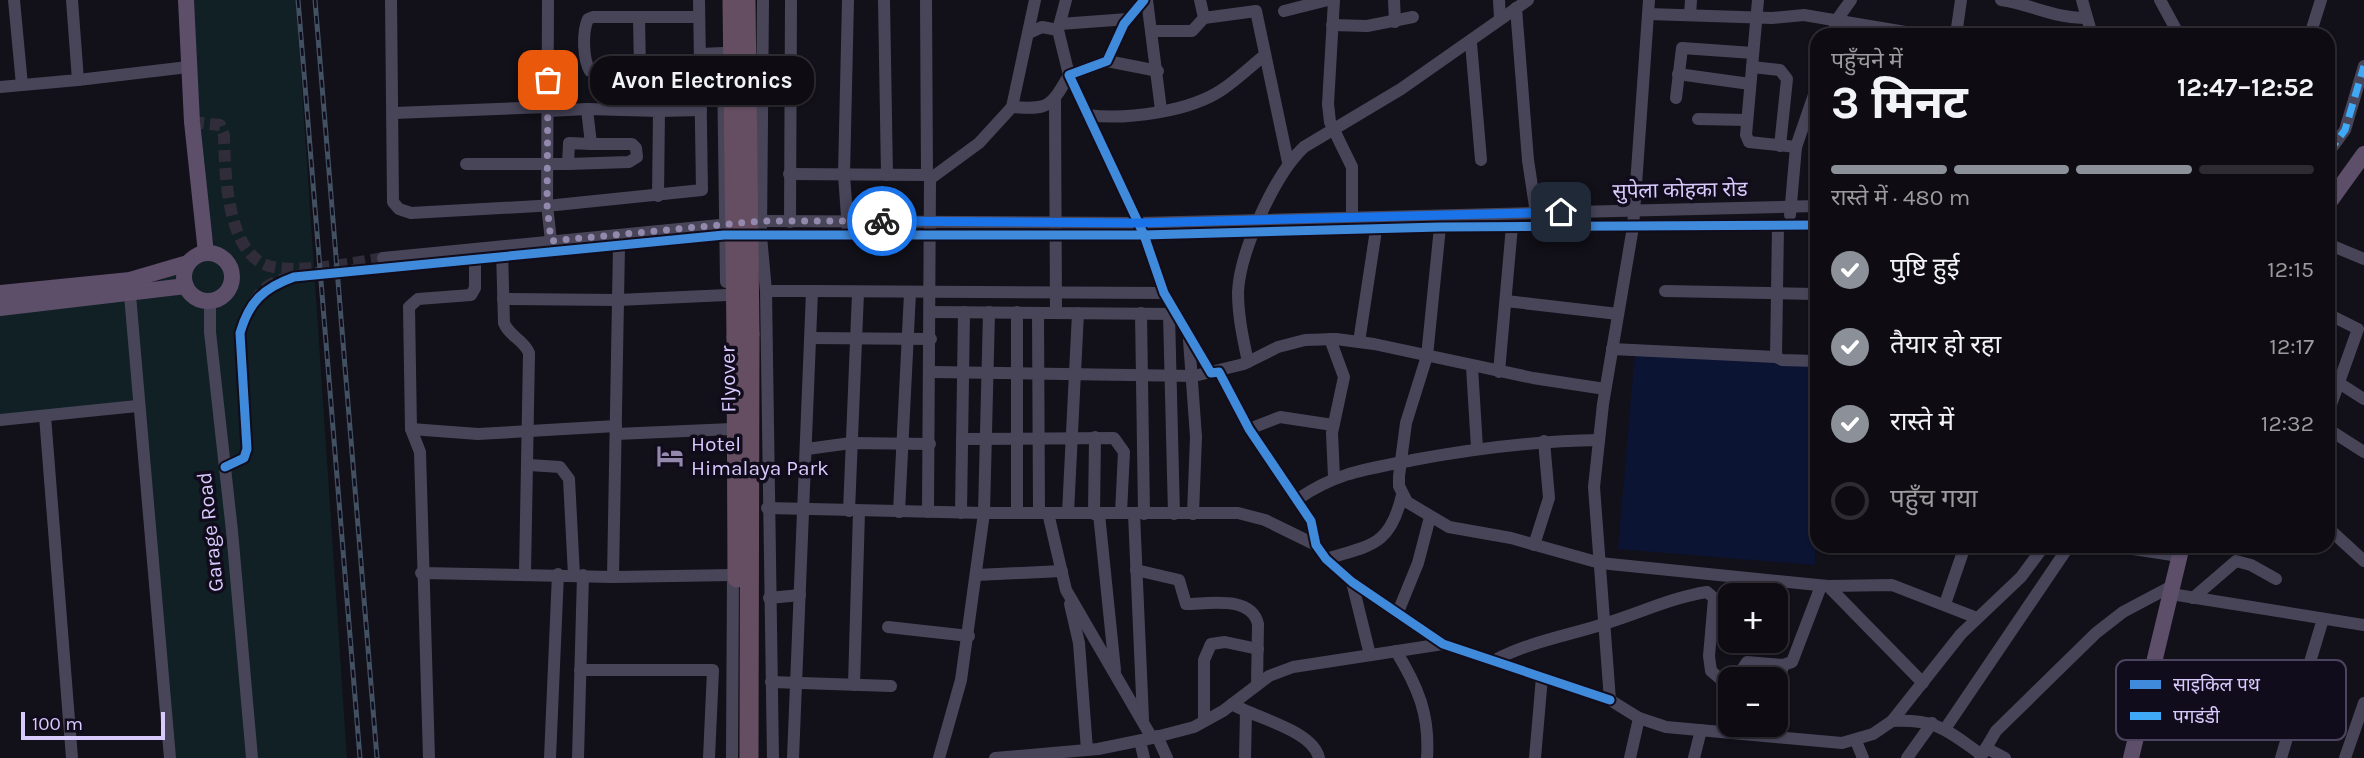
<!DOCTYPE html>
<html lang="hi">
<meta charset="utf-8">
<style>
:root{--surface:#0e0c12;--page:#17151b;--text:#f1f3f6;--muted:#9b9b9f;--line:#2e2c32;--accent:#8c9099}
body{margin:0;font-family:Karla,"Noto Sans Devanagari",sans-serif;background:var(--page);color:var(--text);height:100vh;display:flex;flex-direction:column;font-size:26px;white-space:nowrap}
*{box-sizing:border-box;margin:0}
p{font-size:23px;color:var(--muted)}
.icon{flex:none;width:38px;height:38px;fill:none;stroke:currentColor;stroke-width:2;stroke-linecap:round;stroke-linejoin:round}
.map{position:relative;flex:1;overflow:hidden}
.details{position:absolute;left:1810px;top:28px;width:525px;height:525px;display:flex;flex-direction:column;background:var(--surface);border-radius:21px;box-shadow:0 2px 5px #0004,0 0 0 2px var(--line)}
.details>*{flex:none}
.tools{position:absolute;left:1718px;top:583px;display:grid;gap:14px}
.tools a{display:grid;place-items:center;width:70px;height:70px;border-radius:14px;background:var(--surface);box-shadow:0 2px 5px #0004,0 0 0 2px var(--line);font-size:35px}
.scale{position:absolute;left:21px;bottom:18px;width:144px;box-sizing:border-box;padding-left:7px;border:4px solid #d8cafd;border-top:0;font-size:19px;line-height:24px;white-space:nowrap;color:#d8cafd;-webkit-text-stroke:5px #110c1c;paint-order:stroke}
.pin{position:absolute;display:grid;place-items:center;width:60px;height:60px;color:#fff;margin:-30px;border-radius:14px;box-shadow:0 4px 10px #0006}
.courier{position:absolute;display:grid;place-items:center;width:70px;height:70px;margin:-35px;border:5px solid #1a73e8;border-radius:50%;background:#fff;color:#222;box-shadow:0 2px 9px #0007}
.bubble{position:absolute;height:49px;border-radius:21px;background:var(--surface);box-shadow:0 2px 5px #0004,0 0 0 2px var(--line);font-size:23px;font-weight:700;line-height:49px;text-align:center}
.overview em{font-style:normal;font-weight:700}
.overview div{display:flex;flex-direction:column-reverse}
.overview{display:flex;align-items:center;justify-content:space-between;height:119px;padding:0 21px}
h1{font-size:46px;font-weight:700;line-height:52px}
.bar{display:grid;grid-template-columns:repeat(4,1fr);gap:10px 7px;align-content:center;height:84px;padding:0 21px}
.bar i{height:9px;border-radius:5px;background:var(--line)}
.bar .current{background:var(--accent)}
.bar p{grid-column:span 4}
ol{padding:0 21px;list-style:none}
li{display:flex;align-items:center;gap:21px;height:77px}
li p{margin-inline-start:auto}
li .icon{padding:7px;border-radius:50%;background:var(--accent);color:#fff;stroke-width:4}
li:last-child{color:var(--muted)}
li i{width:38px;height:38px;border:4px solid var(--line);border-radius:50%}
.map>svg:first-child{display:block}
.green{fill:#102024}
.water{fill:#0c1434}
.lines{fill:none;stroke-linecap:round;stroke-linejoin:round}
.minor-tunnel{stroke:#302c3a;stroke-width:12;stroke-dasharray:12 6;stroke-linecap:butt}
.minor{stroke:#484559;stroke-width:12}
.major{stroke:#5d4e6a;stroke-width:16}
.highway{stroke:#654e61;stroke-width:19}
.rail-casing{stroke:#425162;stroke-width:5}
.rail{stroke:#110c1c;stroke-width:2.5;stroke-dasharray:8;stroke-linecap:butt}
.highway-bridge{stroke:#654e61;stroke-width:19}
.quiet{stroke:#3fa9f5;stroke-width:7;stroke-dasharray:14 7;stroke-linecap:butt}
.cycleway-casing{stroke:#110c1c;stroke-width:13}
.cycleway{stroke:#408adc;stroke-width:9}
.done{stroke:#9389ad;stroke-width:7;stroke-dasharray:0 12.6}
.route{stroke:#1a73e8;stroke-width:9}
.labels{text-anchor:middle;stroke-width:7;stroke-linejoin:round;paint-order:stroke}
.street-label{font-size:21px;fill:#d8cafd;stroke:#110c1c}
.poi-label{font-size:21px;fill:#d8cafd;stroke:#110c1c;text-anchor:start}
.key{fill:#110c1c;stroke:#4d4560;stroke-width:2}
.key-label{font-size:19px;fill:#d8cafd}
</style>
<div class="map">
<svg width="2364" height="758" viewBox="0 0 2364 758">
<rect width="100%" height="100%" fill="#121018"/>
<path class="green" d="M186,0H296L347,758H170L137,406L0,420V308L130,295L215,254L188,67Z"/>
<path class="water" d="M1635,351L1816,366L1815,565L1618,549Z"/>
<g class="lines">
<g class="minor-tunnel">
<path d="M192,122L220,125L224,135C225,171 226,253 269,266C298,274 353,263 383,258"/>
<path d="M225,467L244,458L247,449L240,333C244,318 254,297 268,286C290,270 355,271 383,268"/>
</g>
<g class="minor">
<path d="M14,0L22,85"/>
<path d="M391,0L393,202L399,209L411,213L556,205L702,190L699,0"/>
<path d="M548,0L547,205L551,241"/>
<path d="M763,0L761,236L766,291L773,758"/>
<path d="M884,0L887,175"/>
<path d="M926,0L927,175"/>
<path d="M1144,0L1124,24L1107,61L1069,75L1144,235L1164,293L1211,373L1219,372L1249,429L1311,521L1316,545L1326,559L1352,582L1443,644L1610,700"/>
<path d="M1147,0L1161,110"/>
<path d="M1200,0L1204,18L1256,11L1288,162"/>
<path d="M1334,0L1328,104L1330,122L1352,167V218"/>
<path d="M1394,0L1395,22"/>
<path d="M1499,0L1500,19"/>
<path d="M1758,0L1746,135L1749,142L1796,147"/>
<path d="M2001,0C2030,4 2057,19 2086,18"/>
<path d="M2082,0L2092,35"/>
<path d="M2160,0L2179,35"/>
<path d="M1516,8L1528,160L1537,220"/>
<path d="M1284,11L1328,0"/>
<path d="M1648,14L1772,18L1804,15L1923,35"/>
<path d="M1690,15L1691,0"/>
<path d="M639,17H593L588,19C582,32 583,60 590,71H640"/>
<path d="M699,17H639L640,71L700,68"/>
<path d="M1060,24L1128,19"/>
<path d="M1332,25L1367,26L1413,17"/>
<path d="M1058,30L1066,0"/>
<path d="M1151,31H1192L1204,18"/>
<path d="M1833,35L1836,21L1851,0"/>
<path d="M1956,35L1961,0"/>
<path d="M2310,35L2321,0"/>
<path d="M1471,43L1481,160"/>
<path d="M700,54L723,53"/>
<path d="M1107,61L1158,71"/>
<path d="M1752,67L1780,70L1787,79L1780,146"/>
<path d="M723,69L726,282"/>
<path d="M1678,74L1750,84"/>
<path d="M78,80L188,67"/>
<path d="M0,87L78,80L72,0"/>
<path d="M1676,98L1682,48L1753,53"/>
<path d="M1055,100L1056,313"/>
<path d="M1012,107C1050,110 1051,106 1069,75L1058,30L1042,27L1031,32"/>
<path d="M548,111L587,109"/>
<path d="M659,111L701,110"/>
<path d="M394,113L547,107"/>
<path d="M1087,115C1126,120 1190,112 1223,89C1238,79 1251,66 1265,55"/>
<path d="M1698,119L1747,120"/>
<path d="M2328,153L2345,130L2364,66"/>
<path d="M466,164H568L569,143L591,144L587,109L659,111L658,196"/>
<path d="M568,164L629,162L637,157L636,148L632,144H591"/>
<path d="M789,174L927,175L930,179"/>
<path d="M1790,215L1796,147L1816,89"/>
<path d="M790,222L791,0"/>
<path d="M1778,226L1776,357L1782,360L1816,361"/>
<path d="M1440,227L1427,356L1406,423L1399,476V486L1407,502L1449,527L1511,538L1600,563L1828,586L1892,585L1977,618"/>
<path d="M848,230L844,175L848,0"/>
<path d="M2328,244L2364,259"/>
<path d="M619,245L613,577L733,575"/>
<path d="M502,250L504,323C509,336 524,340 529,353L525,573"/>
<path d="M383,258L761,221L1138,223L1816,206"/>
<path d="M383,268L724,235H1144L1440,227L1816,225"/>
<path d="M766,291H812L793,758"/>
<path d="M812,291L1164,293"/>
<path d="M1665,291L1816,294"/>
<path d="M130,295L170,758"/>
<path d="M503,299L618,300L727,295"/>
<path d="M210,301V332L232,531L252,758"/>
<path d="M1506,301L1618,314"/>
<path d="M931,312L1177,314"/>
<path d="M1038,313L1039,513"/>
<path d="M1141,313L1144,514"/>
<path d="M1169,314L1174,514"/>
<path d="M2328,314L2358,329L2328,413"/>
<path d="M811,338L931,339"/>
<path d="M1330,339L1344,377L1332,433L1334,477"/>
<path d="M1189,340L1196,437L1193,514"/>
<path d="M1359,342L1376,230"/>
<path d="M1612,349L1776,357"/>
<path d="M1248,362C1243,339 1238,316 1238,292C1240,251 1275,174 1304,147L1401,89L1528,0"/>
<path d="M1472,367L1477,448"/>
<path d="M931,372L1194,376L1244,364L1278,347L1305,340L1336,339L1374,344L1533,378L1605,389"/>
<path d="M1499,372L1512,226"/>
<path d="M2339,383L2364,399"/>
<path d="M45,416L72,758"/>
<path d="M0,420L137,406"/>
<path d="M411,429L478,434L616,426"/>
<path d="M1249,429L1280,417L1333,425"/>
<path d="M2328,429L2364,452"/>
<path d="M616,434L732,429"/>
<path d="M962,439L1114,438L1124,452L1121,513"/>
<path d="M807,449L851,443L930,444"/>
<path d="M529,465L560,467L569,479L574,575"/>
<path d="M1298,499C1337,472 1368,469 1413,460C1477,448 1534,441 1599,440"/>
<path d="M767,508L984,513H1238L1265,520L1316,545"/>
<path d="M849,511L858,293"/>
<path d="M899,512L910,293"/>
<path d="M928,512L930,179L979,143L1012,107L1035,0"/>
<path d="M961,513L964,312"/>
<path d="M1017,513V312"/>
<path d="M1048,513L1066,590L1152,738"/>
<path d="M1068,513L1078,313"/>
<path d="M1094,514L1095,437"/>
<path d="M1099,514L1115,670"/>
<path d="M1134,514L1143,719"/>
<path d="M2328,528L2364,561"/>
<path d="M1534,545L1549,498L1544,441"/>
<path d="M2114,546L2179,556"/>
<path d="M1326,559C1370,545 1390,547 1402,495"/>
<path d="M1136,570L1179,580L1186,604C1208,604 1251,595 1258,624L1257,685"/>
<path d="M421,573L613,577"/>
<path d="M976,575L1062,571"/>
<path d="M1352,582L1370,655"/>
<path d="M1828,586L1923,683"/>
<path d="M2171,594L2364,625"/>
<path d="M769,598L800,595"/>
<path d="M2193,598L2236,561L2251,565L2276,579"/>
<path d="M1070,604L1079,643L1087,750"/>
<path d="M1945,604L1965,546"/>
<path d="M1398,612L1418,563L1430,517"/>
<path d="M888,627L969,636"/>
<path d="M1396,651C1418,687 1430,715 1427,758"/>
<path d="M1493,661C1531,641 1567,636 1607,623C1640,613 1673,597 1707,592L1714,598L1709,656L1711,671L1731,688"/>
<path d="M1783,665L1792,662L1821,586"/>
<path d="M580,670H713L709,758"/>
<path d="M1736,679L1747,662L1783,665L1776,698"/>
<path d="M771,682L891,686"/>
<path d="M854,685L859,511"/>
<path d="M1232,704C1255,718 1313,730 1319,758"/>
<path d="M1639,718L1666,727L1842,743L1873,734L1892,721L1961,634L2021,577L2044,546"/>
<path d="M1204,721V660L1211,644L1225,642L1258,649"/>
<path d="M1892,721C1938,719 1946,730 1982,755"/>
<path d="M1945,729L2069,546"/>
<path d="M1157,736L1167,758"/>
<path d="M1140,741L1144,758"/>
<path d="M1856,741L1863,758"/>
<path d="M1986,748L2005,758"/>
<path d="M429,758L420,452L411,429L409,307L418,299L471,295L475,288V259"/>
<path d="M550,758L558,574"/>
<path d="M578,758L583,575"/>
<path d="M732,758L733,573"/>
<path d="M939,758L961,680L984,513L989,312"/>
<path d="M995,758L1098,749L1152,738L1194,727L1223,711L1269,676L1293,667L1443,644"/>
<path d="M1245,758L1246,712"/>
<path d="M1535,758L1542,677"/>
<path d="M1630,758L1639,718L1610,700L1594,487L1603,404L1633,227L1649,0"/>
<path d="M1694,758L1701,730"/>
<path d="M1907,758L1932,723"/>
<path d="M1980,758L1996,731L2096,633L2123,612L2172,586"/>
<path d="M2281,758L2323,619"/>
<path d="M2345,758L2364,703"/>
</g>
<g class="major">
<path d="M186,0L192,122L206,253"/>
<path d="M2328,204L2364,154"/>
<circle cx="208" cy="277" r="24"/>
<path d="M0,293L130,280L188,263"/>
<path d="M0,308L186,286"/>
<path d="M2131,758L2182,546"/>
</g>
<g class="highway">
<path d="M736,337L737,578"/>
<path d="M749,758L750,334"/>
</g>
<g class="rail-casing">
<g id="rail">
<path d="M298,0L360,758"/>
<path d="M315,0L377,758"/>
</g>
</g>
<use href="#rail" class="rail"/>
<g class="highway-bridge">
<path d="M732,0L736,337"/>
<path d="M746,0L750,334"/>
</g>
<path class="quiet" d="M2328,153L2345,130L2364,66"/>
<g class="cycleway-casing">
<g id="cycleway">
<path d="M1144,0L1124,24L1107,61L1069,75L1144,235L1164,293L1211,373L1219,372L1249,429L1311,521L1316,545L1326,559L1352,582L1443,644L1610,700"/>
<path d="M225,467L244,458L247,449L240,333C249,302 263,288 294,277L724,235H1144L1440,227L1816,225"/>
</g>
</g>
<use href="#cycleway" class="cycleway"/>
</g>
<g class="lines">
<path class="done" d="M548,80L547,205L551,241L761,221H882"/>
<path class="route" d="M882,221L1138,223L1561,212"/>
</g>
<defs>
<g id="hotel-bare" transform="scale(2.1)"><path d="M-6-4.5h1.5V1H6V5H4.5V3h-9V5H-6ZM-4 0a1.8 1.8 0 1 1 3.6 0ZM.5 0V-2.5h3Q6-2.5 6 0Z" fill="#9389ad" stroke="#110c1c" stroke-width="2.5" paint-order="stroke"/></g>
</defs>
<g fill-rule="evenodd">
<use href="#hotel-bare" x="670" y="456"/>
</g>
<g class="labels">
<g class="street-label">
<text transform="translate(1680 190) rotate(-1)" y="7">सुपेला कोहका रोड</text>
<text transform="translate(728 379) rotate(-91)" y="7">Flyover</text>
<text transform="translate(210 532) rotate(-96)" y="7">Garage Road</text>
</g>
<g class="poi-label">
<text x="691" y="451">Hotel<tspan x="691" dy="24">Himalaya Park</tspan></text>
</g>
</g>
<rect x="2116" y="660" width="230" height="80" rx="10" class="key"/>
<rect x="2130" y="680" width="31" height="9" fill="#408adc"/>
<rect x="2130" y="712" width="31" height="8" fill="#3fa9f5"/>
<g class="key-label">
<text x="2173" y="691">साइकिल पथ</text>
<text x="2173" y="723">पगडंडी</text>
</g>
</svg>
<div class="tools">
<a>+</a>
<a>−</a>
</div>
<div class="scale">100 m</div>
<div class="pin" style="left:548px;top:80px;background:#ea580c"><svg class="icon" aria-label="bag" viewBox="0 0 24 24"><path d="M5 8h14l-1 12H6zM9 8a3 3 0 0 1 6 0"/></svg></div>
<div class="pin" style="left:1561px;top:212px;background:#1f2937"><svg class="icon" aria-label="home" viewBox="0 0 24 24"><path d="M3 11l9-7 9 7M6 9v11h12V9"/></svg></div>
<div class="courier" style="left:882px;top:221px"><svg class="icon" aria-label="bike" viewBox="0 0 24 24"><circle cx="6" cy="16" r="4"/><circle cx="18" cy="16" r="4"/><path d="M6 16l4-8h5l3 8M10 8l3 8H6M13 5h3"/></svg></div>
<div class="bubble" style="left:590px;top:56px;width:224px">Avon Electronics</div>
<section class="details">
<div class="overview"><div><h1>3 मिनट</h1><p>पहुँचने में</p></div><em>12:47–12:52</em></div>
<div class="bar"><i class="current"></i><i class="current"></i><i class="current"></i><i></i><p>रास्ते में · 480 m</p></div>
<ol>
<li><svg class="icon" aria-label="check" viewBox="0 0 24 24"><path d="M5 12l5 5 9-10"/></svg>पुष्टि हुई<p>12:15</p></li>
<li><svg class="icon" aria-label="check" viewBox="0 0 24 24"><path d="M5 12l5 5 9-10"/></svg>तैयार हो रहा<p>12:17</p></li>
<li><svg class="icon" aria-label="check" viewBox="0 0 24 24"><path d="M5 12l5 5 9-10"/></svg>रास्ते में<p>12:32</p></li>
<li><i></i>पहुँच गया</li>
</ol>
</section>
</div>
